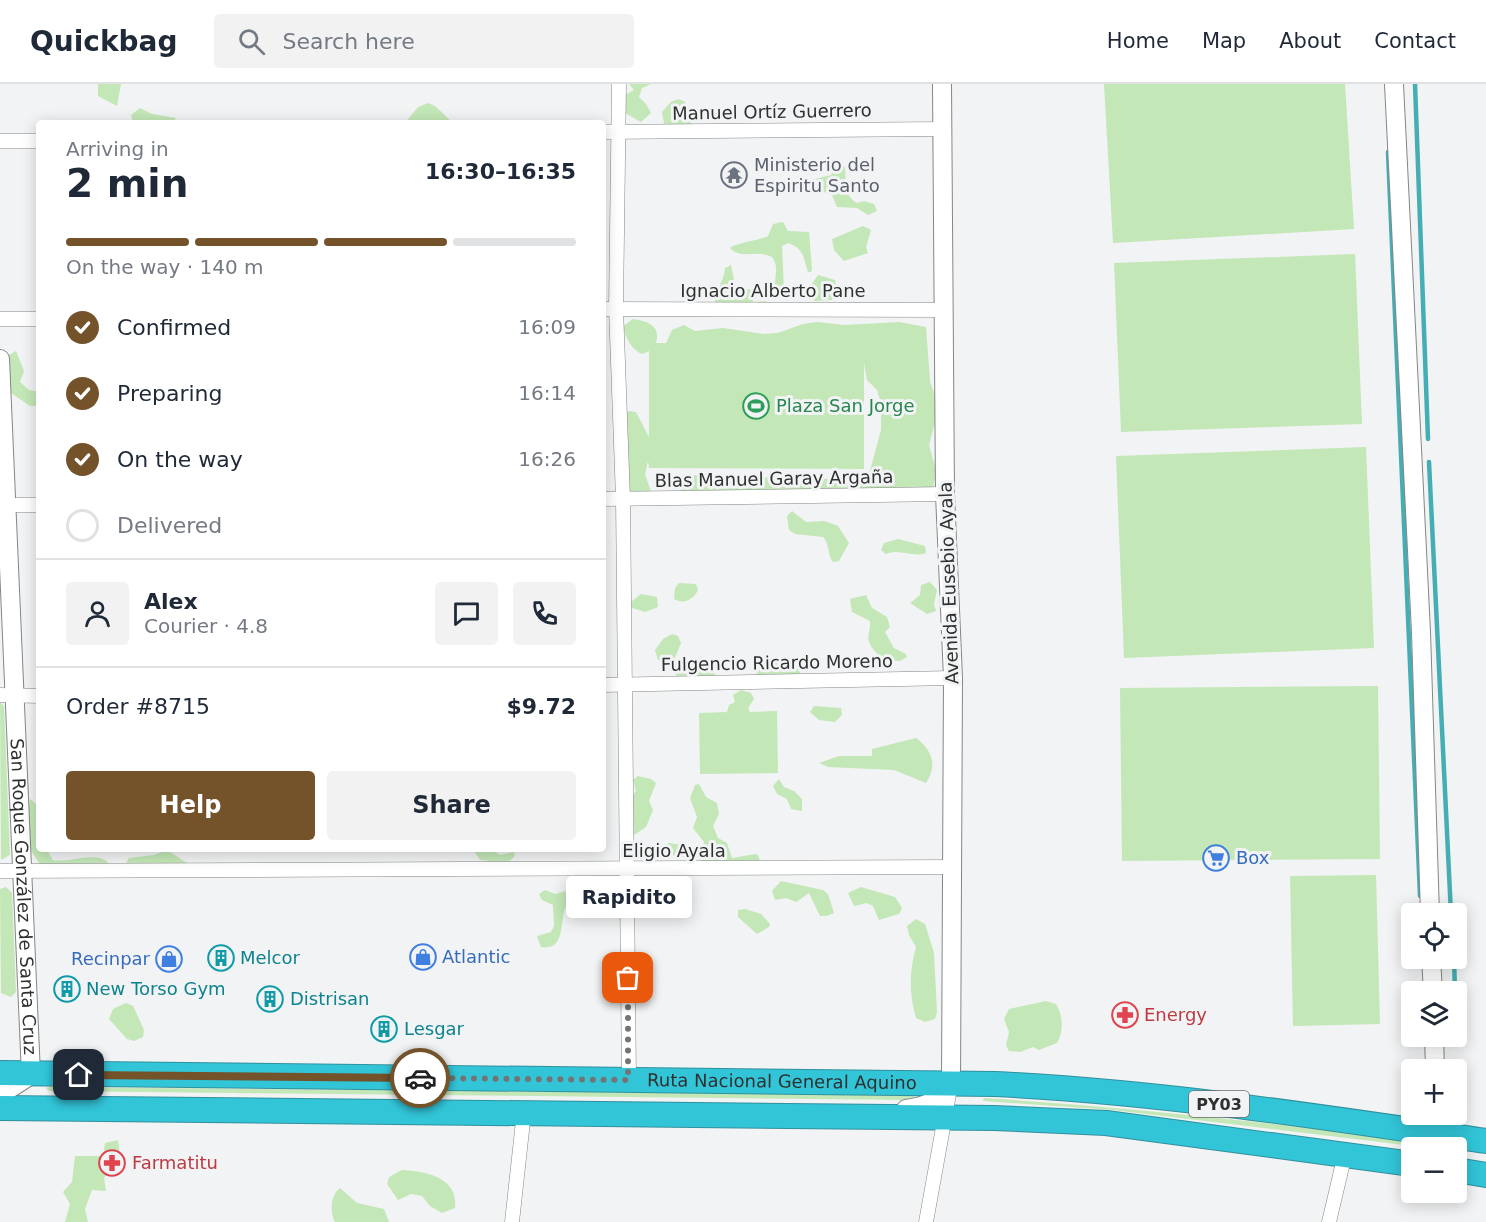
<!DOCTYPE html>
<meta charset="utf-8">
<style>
:root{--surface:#fff;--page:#f2f2f3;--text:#1f2937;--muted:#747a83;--line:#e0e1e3;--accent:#74522a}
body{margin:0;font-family:"DejaVu Sans",sans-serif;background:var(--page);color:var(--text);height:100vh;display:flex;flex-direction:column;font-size:22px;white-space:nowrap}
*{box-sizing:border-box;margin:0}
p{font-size:20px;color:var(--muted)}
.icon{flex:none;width:33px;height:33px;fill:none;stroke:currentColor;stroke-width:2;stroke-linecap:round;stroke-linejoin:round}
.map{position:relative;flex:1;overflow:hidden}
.side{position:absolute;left:36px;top:36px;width:570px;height:732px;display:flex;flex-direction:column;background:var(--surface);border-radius:6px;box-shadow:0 3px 15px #0003}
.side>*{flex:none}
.tools{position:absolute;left:1401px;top:819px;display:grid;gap:12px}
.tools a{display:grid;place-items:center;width:66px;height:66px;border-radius:6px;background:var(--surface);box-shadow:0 3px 15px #0003;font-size:30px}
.pin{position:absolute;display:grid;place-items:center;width:51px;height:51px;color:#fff;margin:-26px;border-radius:12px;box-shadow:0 3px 9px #0006}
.courier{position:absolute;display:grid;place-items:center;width:60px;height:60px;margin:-30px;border:4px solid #74522a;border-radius:50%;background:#fff;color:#222;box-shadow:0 2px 8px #0007}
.bubble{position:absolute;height:42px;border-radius:6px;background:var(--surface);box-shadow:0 3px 15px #0003;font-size:20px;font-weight:700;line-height:42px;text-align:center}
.head em{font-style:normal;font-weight:700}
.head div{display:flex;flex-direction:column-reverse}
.head{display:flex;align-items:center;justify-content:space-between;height:102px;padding:0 30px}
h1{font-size:39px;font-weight:700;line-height:45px}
.bar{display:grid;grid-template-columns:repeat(4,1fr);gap:9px 6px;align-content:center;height:72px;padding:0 30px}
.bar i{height:8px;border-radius:4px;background:var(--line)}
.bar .selected{background:var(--accent)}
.bar p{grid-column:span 4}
.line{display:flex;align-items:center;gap:15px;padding:0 30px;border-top:2px solid var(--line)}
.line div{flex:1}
.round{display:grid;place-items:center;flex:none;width:63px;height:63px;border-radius:6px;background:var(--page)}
ol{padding:0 30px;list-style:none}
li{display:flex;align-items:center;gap:18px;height:66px}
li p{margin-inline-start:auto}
li .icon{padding:6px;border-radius:50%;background:var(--accent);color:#fff;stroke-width:4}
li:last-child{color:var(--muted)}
li i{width:33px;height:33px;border:3px solid var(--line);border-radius:50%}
.action{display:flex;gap:12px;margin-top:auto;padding:12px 30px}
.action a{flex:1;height:69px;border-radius:6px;background:var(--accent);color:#fff;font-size:24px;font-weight:700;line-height:69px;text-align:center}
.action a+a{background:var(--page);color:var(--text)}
header{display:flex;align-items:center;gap:36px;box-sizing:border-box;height:84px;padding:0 30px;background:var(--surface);border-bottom:2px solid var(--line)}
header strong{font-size:28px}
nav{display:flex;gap:33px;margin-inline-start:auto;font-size:21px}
.search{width:420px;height:54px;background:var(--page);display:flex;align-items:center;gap:15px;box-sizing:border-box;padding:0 21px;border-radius:6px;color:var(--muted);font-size:22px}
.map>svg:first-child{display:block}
.green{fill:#c3e7b7}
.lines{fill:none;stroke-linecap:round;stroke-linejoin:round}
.stream{stroke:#44aeb4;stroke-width:4.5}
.street-casing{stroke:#858687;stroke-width:15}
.secondary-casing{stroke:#858687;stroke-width:20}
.highway-casing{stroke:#31909d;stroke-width:26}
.street{stroke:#fff;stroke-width:14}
.secondary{stroke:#fff;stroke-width:18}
.highway{stroke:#32c4d7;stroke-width:24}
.done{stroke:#737475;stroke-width:6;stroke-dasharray:0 10.8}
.route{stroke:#74522a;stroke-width:8}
.labels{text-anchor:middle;stroke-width:6;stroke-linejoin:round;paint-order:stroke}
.shield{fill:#f2f3f4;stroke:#6a6a6b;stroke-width:1.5}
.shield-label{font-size:16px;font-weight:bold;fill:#2f3030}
.street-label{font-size:18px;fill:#2f3030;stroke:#f2f3f4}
.worship-label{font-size:18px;fill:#5b616d;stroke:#f2f3f4;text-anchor:start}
.leisure-label{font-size:18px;fill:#27864d;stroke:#f2f3f4;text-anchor:start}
.shop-label{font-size:18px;fill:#366cbe;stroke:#f2f3f4;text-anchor:start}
.culture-label{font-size:18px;fill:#0d838f;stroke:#f2f3f4;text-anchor:start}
.health-label{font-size:18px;fill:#be3a42;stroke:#f2f3f4;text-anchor:start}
</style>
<header>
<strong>Quickbag</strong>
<div class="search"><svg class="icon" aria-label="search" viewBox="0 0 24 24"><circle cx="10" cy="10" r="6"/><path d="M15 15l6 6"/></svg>Search here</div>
<nav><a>Home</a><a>Map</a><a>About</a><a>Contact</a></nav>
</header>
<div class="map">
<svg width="1486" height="1138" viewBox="0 0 1486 1138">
<rect width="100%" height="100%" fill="#f2f3f4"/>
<g class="green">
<path d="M98,0H121L117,22L98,12Z"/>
<path d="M629,0H651L642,4L639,13L646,20L651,29L641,38L625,29L623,12L634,6Z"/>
<path d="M1104,0H1345L1354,145L1113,159Z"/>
<path d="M678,15L684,17L694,33L689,45H665L662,28L671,18Z"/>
<path d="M428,19L435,22L453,39H405L418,23Z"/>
<path d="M140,24L152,30L176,34L172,39H133L131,31Z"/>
<path d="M837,76L845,83C846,97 843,111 857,119L864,117L874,120L877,127L868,131L857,124L837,123L832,111L816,105L815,95L831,91Z"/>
<path d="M783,138L788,147L809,148L812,185L811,188H808C803,174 805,165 788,159L782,162L784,206L780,214L777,213C770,200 781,188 773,174C760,164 742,177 730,164C736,159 757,157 768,152L773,140Z"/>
<path d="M863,142L871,146L866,163L868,169L844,177L834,166L832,155Z"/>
<path d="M1355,170L1362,340L1121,348L1114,179Z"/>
<path d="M731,181L735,201L754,207L753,218L765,217L775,221L715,219C715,206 724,198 725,184Z"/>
<path d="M818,191L835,196L837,206L832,216L815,217L812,215L811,201Z"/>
<path d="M633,235C648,237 661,242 656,259H666L672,246L684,241L695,247L723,244L764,250L778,249L803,240L817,238L844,241L899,238L926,243L930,297L939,323L929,361L936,386L932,411L682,408L680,395L694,391L735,396L775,393L829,395L870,387L881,346V319L877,306L867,296L864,279V385L649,384L648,377L645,390L654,416L641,422L630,412L617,382L628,357L622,331L629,327L636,328L649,353V267L642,270C631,265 626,255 623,242Z"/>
<path d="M16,267L24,287L20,298L29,306L39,308V322H30L11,309L7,272Z"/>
<path d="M1366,363L1374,564L1124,574L1116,372Z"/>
<path d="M792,427L806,438L824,437L838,442L849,459L839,477L833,478C827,470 830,461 823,453L795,450L789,446L787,432Z"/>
<path d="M898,455L925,462L926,469C913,474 900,464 886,470L881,466L884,459Z"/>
<path d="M930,498L937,506L934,520L936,527L927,530L910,519L920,511L921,501Z"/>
<path d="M679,499L696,500L698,506C694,515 684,521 674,515L675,504Z"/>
<path d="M641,510L657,513L658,523L645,528L632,524L631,518Z"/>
<path d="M866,511L872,524L887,533L890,543L885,548L894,564L906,570L907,573L900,577C887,577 874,571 869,558C867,551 871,544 870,537L852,528L850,515Z"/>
<path d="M672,550L678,552L681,559L672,581L658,576L655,566L663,555Z"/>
<path d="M782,577L798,585L801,591L759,597L756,591L759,585Z"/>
<path d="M690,578L702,583L710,582L716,592L675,594L677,588Z"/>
<path d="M1378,602L1380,775L1122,777L1120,604Z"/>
<path d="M741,606L751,609L754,615L748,624L750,628L777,627L778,689L700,690L699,629L727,628L729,621L735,618L733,611Z"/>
<path d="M0,618L4,622L10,771L1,776Z"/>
<path d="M814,622L841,624L842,631L835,638L819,636L810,628Z"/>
<path d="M916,654C932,666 938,681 926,699L894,686L828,683L819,679L839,672H872V665Z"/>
<path d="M638,692L651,695L656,699L649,717L653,726L646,743L634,751L631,750L628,719L636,707L633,696Z"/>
<path d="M779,695L784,703L794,707L802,715V727L791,725L787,715L777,710L773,702Z"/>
<path d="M699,700L706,713L717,719L719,730L713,742L718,754L727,759L732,774L755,770L758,771L760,777L757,779C747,778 737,776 728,777C716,777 707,784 697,773H680L660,768L663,762L669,759L702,764L704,758L693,744L697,733L690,714L695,701Z"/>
<path d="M30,715C45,723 39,751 39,765H50L49,770L53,776C70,779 95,767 108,778L107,782L42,784L30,765L27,737Z"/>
<path d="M473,765H491L500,771L513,768L515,771C505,787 495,776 480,776Z"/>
<path d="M167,766L190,781L124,782L129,774L154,771Z"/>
<path d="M1376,791L1380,940L1293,942L1290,792Z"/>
<path d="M781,797L823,806L828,810L834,829L827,832H820L809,809L796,818L786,814L775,816L772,807Z"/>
<path d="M6,803L12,809L16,908L11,913L1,909L0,805Z"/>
<path d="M861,803L895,813L902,824L899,830L879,836L873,822L867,819L854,822L848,809Z"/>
<path d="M573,805L587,809L591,821L582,826L568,822L565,824C560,839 565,867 541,863L537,852L551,848L554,842L553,821L542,816L539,810L545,806L555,810Z"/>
<path d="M745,825L761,830L770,840L769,843L757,850L738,833V826Z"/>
<path d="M916,835L925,840L934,869L937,928L935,935L925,938L916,934C909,910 909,887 916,863L909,851L907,842Z"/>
<path d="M1046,917L1056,920C1063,932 1064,947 1057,959L1039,966L1033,963L1020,968L1009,967L1006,961L1009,948L1004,935L1009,925Z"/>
<path d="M126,919L133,922L144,946L143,953L134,957L127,955L109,935L113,925Z"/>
<path d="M49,1003L913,1011L915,1013L913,1016L49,1007L46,1004Z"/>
<path d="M984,1014C1139,1024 1293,1040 1447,1063H1421L1113,1026L983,1017Z"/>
<path d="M118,1056L120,1070L104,1094L106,1107L92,1106L85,1125L88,1138H65L70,1120L63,1108L72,1098L75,1072H103L105,1059Z"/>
<path d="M402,1086C424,1087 459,1093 455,1124L442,1129L430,1122L422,1112L411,1110L398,1116L387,1100L389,1093Z"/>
<path d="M340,1104L357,1119L384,1125L389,1138H335C330,1127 330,1112 340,1104Z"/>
</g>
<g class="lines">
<g class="stream">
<path d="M1415,0L1428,355"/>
<path d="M1388,68L1420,812"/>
<path d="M1429,378L1451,830"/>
<path d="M1454,874L1455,908"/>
</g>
<g class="street-casing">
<g id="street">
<path d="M619,0L616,224L623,415L629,996"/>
<path d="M603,48L942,45"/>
<path d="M0,57H39"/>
<path d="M603,225L943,226"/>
<path d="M0,235H39"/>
<path d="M603,415L945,410"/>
<path d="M0,421H39"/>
<path d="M603,601L953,594"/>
<path d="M0,611L39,612"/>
<path d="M0,787L953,783"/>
<path d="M512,1138L524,1028"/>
<path d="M926,1138L951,999"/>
<path d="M1329,1138L1345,1070"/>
</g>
</g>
<g class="secondary-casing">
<g id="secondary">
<path d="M1394,0L1421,548L1430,830"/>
<path id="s1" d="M0,275L31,991L0,1011"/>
<path d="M1431,874L1433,908"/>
<path d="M1434,952L1435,986"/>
<path d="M906,1025C928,1022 937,1017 951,999L953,594L945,410L942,0"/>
<path d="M1429,1049L1432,1030"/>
</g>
</g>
<g class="highway-casing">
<g id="highway">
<path id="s2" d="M0,989L995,1000C1160,1008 1323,1033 1486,1057"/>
<path d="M0,1024L994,1034L1106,1039L1412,1080"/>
<path d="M1456,1086L1486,1091"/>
</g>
</g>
<use href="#street" class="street"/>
<use href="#secondary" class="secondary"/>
<use href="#highway" class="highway"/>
</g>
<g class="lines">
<path class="done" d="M420,994L628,996V894"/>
<path class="route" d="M79,991L420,994"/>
</g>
<defs>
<g id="temple-ring" transform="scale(1.35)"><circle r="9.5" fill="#f2f3f4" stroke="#6b7280" stroke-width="1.5"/><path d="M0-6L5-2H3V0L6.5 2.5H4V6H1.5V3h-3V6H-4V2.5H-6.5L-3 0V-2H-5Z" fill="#6b7280"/></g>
<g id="stadium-ring" transform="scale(1.35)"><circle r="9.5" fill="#f2f3f4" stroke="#2e9e5b" stroke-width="1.5"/><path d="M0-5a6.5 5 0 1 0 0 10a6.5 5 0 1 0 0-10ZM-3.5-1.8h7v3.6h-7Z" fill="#2e9e5b"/></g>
<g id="supermarket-ring" transform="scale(1.35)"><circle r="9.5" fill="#f2f3f4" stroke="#3f7fe0" stroke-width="1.5"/><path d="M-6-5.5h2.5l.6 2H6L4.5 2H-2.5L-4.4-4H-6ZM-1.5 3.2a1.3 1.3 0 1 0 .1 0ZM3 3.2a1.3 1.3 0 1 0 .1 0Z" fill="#3f7fe0"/></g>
<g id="shop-ring" transform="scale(1.35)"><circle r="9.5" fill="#f2f3f4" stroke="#3f7fe0" stroke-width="1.5"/><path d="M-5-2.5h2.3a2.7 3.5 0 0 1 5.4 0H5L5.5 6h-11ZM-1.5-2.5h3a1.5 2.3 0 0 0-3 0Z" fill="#3f7fe0"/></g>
<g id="building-ring" transform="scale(1.35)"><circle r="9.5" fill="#f2f3f4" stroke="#0f9aa8" stroke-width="1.5"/><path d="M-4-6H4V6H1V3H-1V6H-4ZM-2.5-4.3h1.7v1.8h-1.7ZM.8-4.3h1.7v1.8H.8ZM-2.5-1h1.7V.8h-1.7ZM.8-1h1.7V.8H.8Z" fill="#0f9aa8"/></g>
<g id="pharmacy-ring" transform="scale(1.35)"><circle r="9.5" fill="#f2f3f4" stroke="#e0444e" stroke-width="1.5"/><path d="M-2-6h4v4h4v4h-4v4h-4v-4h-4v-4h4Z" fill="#e0444e"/></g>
</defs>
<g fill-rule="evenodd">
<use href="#temple-ring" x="734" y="91"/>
<use href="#stadium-ring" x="756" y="322"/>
<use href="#supermarket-ring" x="1216" y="774"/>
<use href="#shop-ring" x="423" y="873"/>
<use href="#building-ring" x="221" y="874"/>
<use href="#shop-ring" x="169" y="875"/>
<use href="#building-ring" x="67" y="905"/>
<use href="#building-ring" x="270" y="915"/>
<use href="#pharmacy-ring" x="1125" y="931"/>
<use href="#building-ring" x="384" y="945"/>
<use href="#pharmacy-ring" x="112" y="1079"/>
</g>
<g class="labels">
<rect class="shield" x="1189" y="1007" width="60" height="26" rx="4.5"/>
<g class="shield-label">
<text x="1219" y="1026">PY03</text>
</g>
<g class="street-label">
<text transform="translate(772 28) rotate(-1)" y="6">Manuel Ortíz Guerrero</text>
<text x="773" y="213">Ignacio Alberto Pane</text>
<text transform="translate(774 395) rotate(-1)" y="6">Blas Manuel Garay Argaña</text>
<text transform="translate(949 499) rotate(-92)" y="6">Avenida Eusebio Ayala</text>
<text transform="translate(777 579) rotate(-1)" y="6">Fulgencio Ricardo Moreno</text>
<text x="674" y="773">Eligio Ayala</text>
<text dy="6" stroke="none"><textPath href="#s1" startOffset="538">San Roque González de Santa Cruz</textPath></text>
<text dy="6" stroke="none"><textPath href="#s2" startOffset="782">Ruta Nacional General Aquino</textPath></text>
</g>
<g class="worship-label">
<text x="754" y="87">Ministerio del<tspan x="754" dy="21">Espiritu Santo</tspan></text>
</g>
<g class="leisure-label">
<text x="776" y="328">Plaza San Jorge</text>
</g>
<g class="shop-label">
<text x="1236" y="780">Box</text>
<text x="442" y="879">Atlantic</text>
<text x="150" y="881" text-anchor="end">Recinpar</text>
</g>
<g class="culture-label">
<text x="240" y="880">Melcor</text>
<text x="86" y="911">New Torso Gym</text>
<text x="290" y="921">Distrisan</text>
<text x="404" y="951">Lesgar</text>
</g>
<g class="health-label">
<text x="1144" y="937">Energy</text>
<text x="132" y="1085">Farmatitu</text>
</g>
</g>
</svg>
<div class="tools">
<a><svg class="icon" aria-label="locate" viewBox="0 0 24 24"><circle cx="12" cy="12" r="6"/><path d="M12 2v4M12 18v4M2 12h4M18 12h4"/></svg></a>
<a><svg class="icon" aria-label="layers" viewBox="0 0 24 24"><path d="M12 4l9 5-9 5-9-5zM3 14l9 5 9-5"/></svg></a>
<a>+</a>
<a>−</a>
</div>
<div class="pin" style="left:628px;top:894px;background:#ea580c"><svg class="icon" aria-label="bag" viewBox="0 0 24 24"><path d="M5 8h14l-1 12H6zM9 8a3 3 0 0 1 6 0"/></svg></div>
<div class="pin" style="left:79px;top:991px;background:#1f2937"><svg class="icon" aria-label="home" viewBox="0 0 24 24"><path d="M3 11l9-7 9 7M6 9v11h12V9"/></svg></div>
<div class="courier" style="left:420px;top:994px"><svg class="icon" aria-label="car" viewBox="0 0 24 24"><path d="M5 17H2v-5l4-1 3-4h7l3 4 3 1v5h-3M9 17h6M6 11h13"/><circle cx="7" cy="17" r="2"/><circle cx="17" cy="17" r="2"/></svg></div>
<div class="bubble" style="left:566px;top:792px;width:126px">Rapidito</div>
<section class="side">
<div class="head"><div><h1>2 min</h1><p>Arriving in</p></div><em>16:30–16:35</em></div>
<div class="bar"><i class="selected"></i><i class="selected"></i><i class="selected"></i><i></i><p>On the way · 140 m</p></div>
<ol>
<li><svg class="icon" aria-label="check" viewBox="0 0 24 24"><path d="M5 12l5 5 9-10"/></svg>Confirmed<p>16:09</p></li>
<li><svg class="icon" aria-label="check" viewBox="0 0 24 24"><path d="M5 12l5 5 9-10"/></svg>Preparing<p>16:14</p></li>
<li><svg class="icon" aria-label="check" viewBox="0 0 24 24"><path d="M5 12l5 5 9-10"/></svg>On the way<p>16:26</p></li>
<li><i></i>Delivered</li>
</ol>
<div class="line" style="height:108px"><a class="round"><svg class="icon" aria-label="person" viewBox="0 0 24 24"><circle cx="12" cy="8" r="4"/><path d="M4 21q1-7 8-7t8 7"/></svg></a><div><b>Alex</b><p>Courier · 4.8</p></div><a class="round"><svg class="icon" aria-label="chat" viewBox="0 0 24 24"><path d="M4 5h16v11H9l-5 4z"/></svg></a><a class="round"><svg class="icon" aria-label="phone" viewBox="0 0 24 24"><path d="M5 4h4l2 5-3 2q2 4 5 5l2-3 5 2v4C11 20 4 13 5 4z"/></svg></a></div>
<div class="line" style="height:78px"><div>Order #8715</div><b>$9.72</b></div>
<div class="action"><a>Help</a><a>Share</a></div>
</section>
</div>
